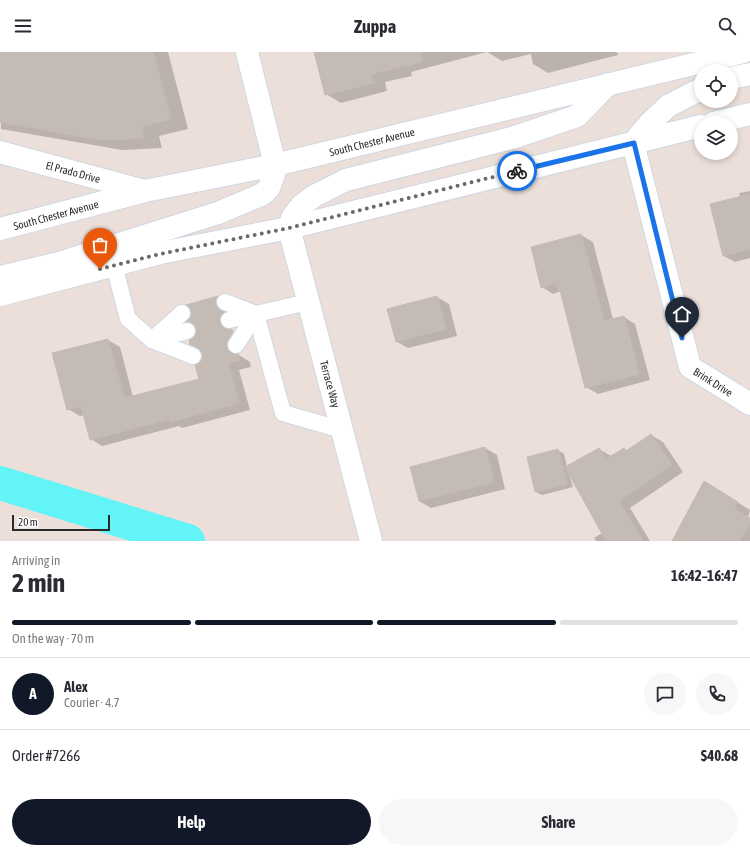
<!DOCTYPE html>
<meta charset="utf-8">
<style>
:root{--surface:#fff;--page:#f7f7f7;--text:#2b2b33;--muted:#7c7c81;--line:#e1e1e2;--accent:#111827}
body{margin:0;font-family:"Asap Condensed",sans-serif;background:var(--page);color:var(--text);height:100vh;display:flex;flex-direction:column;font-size:15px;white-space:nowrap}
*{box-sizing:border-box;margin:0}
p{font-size:13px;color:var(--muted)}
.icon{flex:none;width:22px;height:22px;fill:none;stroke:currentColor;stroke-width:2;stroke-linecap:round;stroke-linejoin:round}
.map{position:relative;height:489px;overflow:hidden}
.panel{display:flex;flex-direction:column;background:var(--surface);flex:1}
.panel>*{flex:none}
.fabs{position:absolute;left:694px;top:12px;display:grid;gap:8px}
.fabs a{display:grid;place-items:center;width:44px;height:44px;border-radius:50%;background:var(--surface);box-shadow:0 2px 6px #0003;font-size:20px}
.scale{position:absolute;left:12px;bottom:10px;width:98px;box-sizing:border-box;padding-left:4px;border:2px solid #292929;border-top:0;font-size:11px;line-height:14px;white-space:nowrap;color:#292929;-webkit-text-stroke:3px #fff;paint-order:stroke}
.pin{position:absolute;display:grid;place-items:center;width:34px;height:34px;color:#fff;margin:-41px -17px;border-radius:50% 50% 50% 0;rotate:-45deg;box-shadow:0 0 4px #0007}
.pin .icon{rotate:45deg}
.courier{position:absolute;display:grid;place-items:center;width:40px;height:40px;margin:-20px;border:3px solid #1a73e8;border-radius:50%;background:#fff;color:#222;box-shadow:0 1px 5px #0007}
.head em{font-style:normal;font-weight:700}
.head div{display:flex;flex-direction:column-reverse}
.head{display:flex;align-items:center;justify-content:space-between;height:68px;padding:0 12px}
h1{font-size:26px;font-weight:700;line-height:30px}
.bar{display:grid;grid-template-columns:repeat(4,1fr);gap:6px 4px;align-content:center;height:48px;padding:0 12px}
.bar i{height:5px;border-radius:3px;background:var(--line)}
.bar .selected{background:var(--accent)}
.bar p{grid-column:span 4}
.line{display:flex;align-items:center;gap:10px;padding:0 12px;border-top:1px solid var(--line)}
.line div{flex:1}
.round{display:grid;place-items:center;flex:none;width:42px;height:42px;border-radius:21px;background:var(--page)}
.primary-button{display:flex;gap:8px;margin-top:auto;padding:8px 12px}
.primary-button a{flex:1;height:46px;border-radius:24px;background:var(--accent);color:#fff;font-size:16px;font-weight:700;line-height:46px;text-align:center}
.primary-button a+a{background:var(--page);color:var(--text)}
header{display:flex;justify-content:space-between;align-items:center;height:52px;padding:0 12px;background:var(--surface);font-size:18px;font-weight:700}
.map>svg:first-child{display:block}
.shadow{fill:#0003}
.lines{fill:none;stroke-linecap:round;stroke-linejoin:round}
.canal{stroke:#63f4f7;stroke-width:34}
.building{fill:#c4bbb5;stroke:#c8bbb3}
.lane-casing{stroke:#ced7e3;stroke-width:18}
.street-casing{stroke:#ced7e3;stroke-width:24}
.secondary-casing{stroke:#ced7e3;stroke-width:24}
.lane{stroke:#fff;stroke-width:16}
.street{stroke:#fff;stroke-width:22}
.secondary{stroke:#fff;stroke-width:22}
.done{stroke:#6d6967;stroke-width:4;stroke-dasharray:0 7.2}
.route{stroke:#1a73e8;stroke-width:5}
.labels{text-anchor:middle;stroke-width:3.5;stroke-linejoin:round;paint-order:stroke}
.street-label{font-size:11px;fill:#292929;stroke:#fff}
</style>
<header><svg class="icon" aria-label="menu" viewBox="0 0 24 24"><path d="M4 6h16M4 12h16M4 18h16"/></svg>Zuppa<svg class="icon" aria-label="search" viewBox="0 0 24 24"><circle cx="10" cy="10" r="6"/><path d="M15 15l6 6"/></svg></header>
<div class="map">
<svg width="750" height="489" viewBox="0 0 750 489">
<rect width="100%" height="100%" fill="#ecdfd9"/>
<g class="shadow">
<path d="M0,0H168L188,77L159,84L162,96L122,98L1,77Z"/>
<path d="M315,0H487L411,20L412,24L385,30L387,39L341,51L326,42Z"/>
<path d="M487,0H617L618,3L548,21L533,12L531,2L502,9Z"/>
<path d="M750,139V206L735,210L724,204L740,145L739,141Z"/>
<path d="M581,183L593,190L613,267L624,265L635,272L650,328L598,342L586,335L561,239L553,242L542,235Z"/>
<path d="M218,245L229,252L227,259L232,272L231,278L243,285L238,299L239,303L250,310L251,315L239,318L250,358L182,376L179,374L102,394L91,387L85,363L80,364L68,357L54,302L108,288L120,295L133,345L200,328L203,302L195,286L197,281L196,274L188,269Z"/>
<path d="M437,245L449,252L457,284L408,296L397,290Z"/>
<path d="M651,383L663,390L683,420L630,456L650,489H596L594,486L602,481L569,422L573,435L542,443L536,440L558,398L564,402L567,415L599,397L611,404L624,397L628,399Z"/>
<path d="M485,396L497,403L505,437L431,456L419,449Z"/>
<path d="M719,439L750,458L748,466L750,467V489H673Z"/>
</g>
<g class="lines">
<path class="canal" d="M0,431L188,489"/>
</g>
<g class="building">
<path d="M0,0H153L171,67L142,74L144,86L103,88L0,70Z"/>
<path d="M314,0H420L421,10L371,22L373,31L325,43Z"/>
<path d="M750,142V197L723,204L710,152Z"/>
<path d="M581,182L604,269L624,264L639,322L585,336L560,238H558L556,231L541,236L531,195Z"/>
<path d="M218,244L216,252L218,256L224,260L220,265V270L222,274L226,277H232L233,281L227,292V297L231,301L238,302L240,308L228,311L239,351L170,370L169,367L90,388L81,354L67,358L52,301L108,287L124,346L199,327L195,313L202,308V302L200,298L190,293L189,288L194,285L196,281V277L193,272L186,270L191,264V259L189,255L186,253Z"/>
<path d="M437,244L446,277L396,290L387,257Z"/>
<path d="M651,382L672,413L619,449L643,489H606L565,415L599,396L606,407L624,396L626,399Z"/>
<path d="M485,395L494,430L419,449L410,415Z"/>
<path d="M558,397L567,432L535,440L527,405Z"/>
<path d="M704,429L738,450L734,457L750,466V471L739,489H672Z"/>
</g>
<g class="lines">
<g class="lane-casing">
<g id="lane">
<path d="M114,213L128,267L152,288L187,279"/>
<path d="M225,250L256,262"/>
<path d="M308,250L256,262L283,361L342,378"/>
<path d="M182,261L152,288L193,304"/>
<path d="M229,268L256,262"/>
<path d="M236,293L256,262"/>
</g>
</g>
<g class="street-casing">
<g id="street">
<path d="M633,91L690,315L750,352"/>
<path d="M0,100L145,139"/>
<path d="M289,176L371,489"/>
</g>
</g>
<g class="secondary-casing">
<g id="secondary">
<path d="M731,26L750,22"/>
<path d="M714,71L750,62"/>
<path d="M633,91L651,70L668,54L701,37"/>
<path d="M289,176L293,164L301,154L314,144L346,128L512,86L577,64L608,32"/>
<path d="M0,177L145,139L275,113L743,0"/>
<path d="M0,225L59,211L218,161L263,142L269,136L274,122L275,113L247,0"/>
<path d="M0,243L160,201L289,176L701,74"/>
</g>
</g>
<use href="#lane" class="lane"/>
<use href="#street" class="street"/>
<use href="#secondary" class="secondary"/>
</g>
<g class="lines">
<path class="done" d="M100,217L160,202L289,176L517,119"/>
<path class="route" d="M517,119L634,91L682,286"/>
</g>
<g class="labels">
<g class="street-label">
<text transform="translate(372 90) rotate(-14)" y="4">South Chester Avenue</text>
<text transform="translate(73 120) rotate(15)" y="4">El Prado Drive</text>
<text transform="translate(56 163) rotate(-15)" y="4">South Chester Avenue</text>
<text transform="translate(713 330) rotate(32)" y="4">Brink Drive</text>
<text transform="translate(330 332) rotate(75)" y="4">Terrace Way</text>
</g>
</g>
</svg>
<div class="fabs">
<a><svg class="icon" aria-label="locate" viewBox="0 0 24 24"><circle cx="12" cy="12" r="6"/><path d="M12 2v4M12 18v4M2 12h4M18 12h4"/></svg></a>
<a><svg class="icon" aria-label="layers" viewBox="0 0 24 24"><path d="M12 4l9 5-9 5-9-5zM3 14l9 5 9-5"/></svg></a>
</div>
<div class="scale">20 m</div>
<div class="pin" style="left:100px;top:217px;background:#ea580c"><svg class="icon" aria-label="bag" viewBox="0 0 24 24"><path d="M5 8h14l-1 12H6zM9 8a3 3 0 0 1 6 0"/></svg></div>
<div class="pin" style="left:682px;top:286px;background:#1f2937"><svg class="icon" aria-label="home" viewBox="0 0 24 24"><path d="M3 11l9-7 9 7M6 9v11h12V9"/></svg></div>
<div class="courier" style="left:517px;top:119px"><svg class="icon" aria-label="bike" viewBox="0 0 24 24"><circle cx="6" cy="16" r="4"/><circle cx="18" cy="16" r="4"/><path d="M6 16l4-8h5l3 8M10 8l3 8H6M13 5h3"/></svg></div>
</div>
<section class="panel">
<div class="head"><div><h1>2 min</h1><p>Arriving in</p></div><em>16:42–16:47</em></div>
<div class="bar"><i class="selected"></i><i class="selected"></i><i class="selected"></i><i></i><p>On the way · 70 m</p></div>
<div class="line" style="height:72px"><b class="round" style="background:var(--accent);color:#fff">A</b><div><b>Alex</b><p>Courier · 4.7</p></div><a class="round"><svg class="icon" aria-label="chat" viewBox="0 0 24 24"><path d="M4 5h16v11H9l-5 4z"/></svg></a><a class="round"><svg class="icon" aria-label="phone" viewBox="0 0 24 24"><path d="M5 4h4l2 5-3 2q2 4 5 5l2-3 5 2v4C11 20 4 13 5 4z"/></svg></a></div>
<div class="line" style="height:52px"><div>Order #7266</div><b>$40.68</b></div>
<div class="primary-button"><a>Help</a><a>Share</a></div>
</section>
